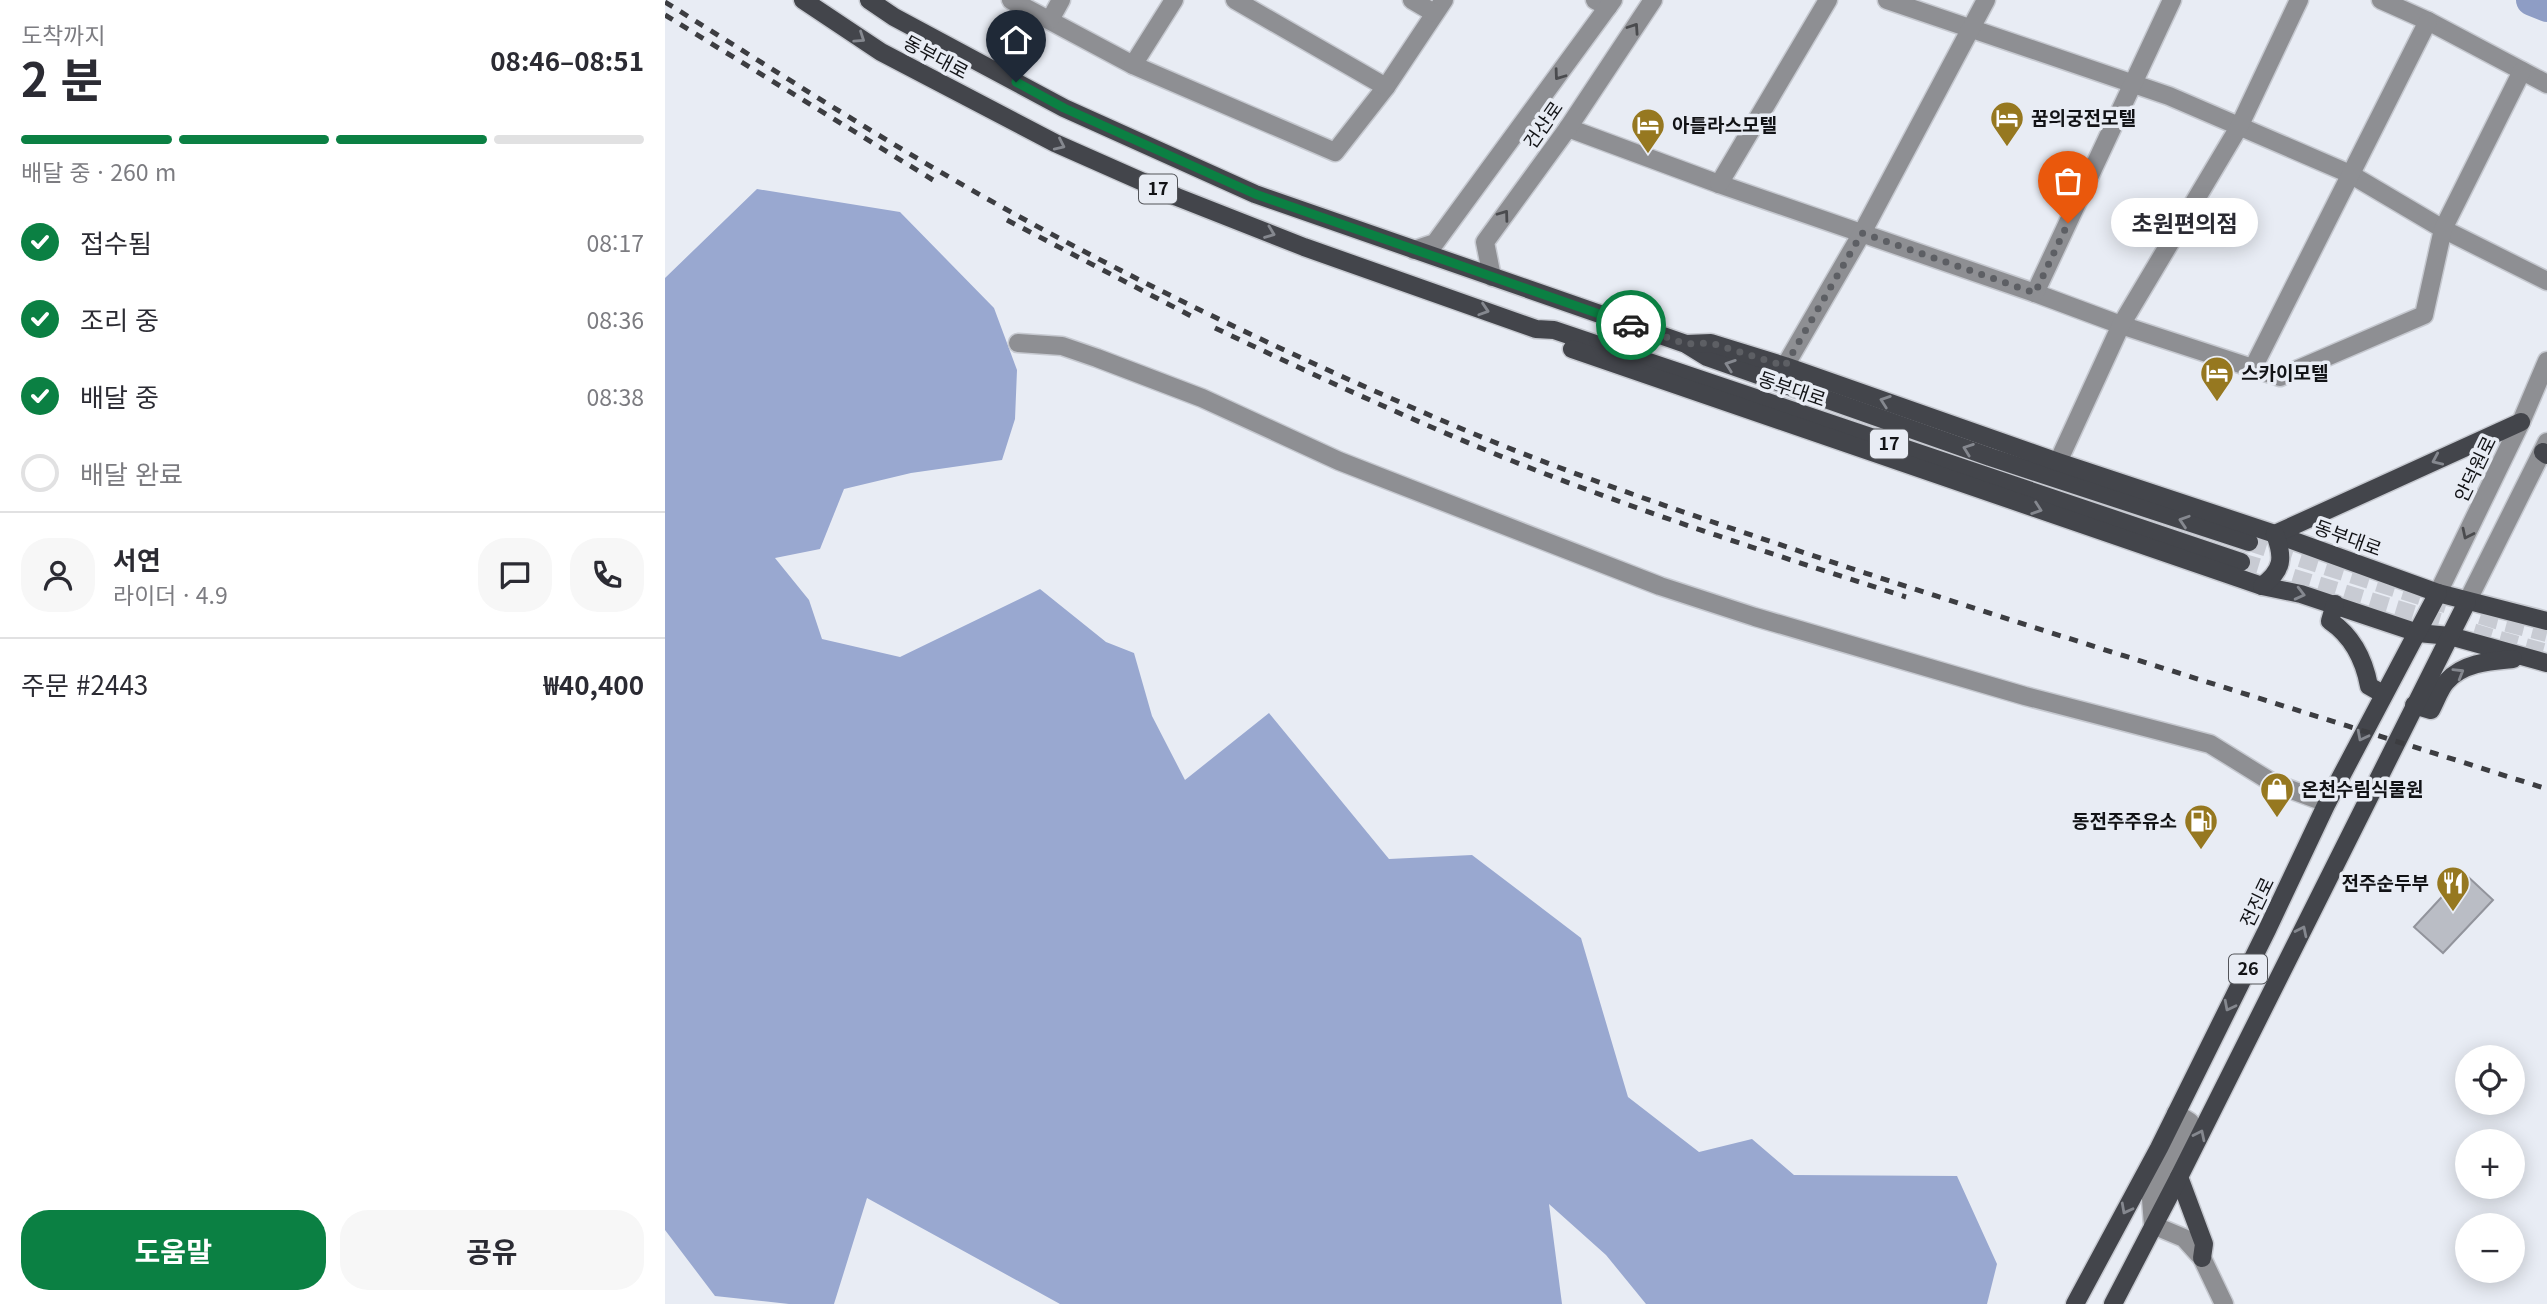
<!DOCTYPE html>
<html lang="ko">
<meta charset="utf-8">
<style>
:root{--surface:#fff;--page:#f7f7f7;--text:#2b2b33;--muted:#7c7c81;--line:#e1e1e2;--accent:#0b8043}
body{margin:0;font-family:Georgia,"Noto Sans KR",serif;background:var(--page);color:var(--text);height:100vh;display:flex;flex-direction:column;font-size:26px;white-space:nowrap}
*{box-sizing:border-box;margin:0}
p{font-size:23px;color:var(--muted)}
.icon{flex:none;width:38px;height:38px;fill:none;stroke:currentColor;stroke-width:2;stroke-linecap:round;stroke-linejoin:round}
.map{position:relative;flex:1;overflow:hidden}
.sheet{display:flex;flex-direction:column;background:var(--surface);width:665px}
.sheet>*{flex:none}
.controls{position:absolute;left:1790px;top:1045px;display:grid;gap:14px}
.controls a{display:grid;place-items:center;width:70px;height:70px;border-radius:50%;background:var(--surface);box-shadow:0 4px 18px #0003;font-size:35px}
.pin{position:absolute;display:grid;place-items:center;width:60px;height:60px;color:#fff;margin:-72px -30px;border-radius:50% 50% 50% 0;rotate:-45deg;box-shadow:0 0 7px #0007}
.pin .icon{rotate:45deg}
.courier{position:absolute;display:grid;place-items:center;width:70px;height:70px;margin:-35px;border:5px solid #0b8043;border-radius:50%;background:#fff;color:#222;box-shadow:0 2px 9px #0007}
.bubble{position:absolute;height:49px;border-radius:24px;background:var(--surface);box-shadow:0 4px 18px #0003;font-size:23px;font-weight:700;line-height:49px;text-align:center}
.head em{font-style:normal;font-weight:700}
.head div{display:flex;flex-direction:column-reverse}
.head{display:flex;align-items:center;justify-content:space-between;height:119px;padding:0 21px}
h1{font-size:46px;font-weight:700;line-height:52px}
.bar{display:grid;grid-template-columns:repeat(4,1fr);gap:10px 7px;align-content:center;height:84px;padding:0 21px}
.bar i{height:9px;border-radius:5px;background:var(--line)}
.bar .current{background:var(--accent)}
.bar p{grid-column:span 4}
.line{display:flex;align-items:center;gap:18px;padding:0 21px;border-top:2px solid var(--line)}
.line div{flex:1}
.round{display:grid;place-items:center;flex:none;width:74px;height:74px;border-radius:28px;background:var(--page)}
ol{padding:0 21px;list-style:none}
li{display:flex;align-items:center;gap:21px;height:77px}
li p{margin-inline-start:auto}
li .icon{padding:7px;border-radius:50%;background:var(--accent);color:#fff;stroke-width:4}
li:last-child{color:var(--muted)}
li i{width:38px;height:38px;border:4px solid var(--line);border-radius:50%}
.cta{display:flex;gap:14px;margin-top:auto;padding:14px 21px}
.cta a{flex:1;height:80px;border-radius:28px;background:var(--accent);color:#fff;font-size:28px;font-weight:700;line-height:80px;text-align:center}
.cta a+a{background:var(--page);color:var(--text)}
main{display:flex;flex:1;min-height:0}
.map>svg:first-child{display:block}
.forest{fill:#99a8d0}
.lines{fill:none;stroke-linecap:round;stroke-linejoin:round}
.river{stroke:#8e9dc5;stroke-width:32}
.building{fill:#babdc5;stroke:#92949c;stroke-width:2}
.primary-tunnel{stroke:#c8cbd3;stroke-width:18;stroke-dasharray:18 9;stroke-linecap:butt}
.minor-casing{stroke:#c6c9d0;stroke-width:21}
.tertiary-casing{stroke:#c6c9d0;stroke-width:21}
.primary-casing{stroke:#c6c9d0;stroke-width:21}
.minor{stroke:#8e8f93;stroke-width:18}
.tertiary{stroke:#8e8f93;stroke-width:18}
.primary{stroke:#43454b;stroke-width:18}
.rail{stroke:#3c3d41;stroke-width:5;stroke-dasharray:9 9;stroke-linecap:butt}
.oneway{stroke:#4a4b4e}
.oneway2{stroke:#85888f}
.done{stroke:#5d5f64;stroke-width:7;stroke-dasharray:0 12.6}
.route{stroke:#0b8043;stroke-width:9}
.labels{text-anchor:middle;stroke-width:7;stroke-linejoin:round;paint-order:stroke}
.shield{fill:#e8ecf4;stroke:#525459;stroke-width:2}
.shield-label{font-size:18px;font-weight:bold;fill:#121316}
.street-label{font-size:19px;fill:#121316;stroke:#e8ecf4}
.poi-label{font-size:19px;font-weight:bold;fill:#121316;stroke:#e8ecf4;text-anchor:start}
</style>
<main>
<section class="sheet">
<div class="head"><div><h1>2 분</h1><p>도착까지</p></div><em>08:46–08:51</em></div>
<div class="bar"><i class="current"></i><i class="current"></i><i class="current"></i><i></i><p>배달 중 · 260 m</p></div>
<ol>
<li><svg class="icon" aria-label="check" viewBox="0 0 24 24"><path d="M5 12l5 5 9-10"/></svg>접수됨<p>08:17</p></li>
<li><svg class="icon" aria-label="check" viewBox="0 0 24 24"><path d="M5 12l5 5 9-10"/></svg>조리 중<p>08:36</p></li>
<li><svg class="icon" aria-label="check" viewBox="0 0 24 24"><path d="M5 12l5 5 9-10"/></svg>배달 중<p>08:38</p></li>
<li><i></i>배달 완료</li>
</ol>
<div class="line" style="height:126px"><a class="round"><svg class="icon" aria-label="person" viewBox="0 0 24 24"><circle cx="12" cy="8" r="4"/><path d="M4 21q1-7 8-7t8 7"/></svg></a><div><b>서연</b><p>라이더 · 4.9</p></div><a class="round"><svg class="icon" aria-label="chat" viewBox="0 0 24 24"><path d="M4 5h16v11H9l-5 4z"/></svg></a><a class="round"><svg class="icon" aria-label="phone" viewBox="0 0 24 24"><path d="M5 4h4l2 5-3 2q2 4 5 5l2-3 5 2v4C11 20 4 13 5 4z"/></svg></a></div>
<div class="line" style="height:91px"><div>주문 #2443</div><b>₩40,400</b></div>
<div class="cta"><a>도움말</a><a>공유</a></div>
</section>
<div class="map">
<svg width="1882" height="1304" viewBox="0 0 1882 1304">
<rect width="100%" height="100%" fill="#e8ecf4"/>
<path class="forest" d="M92,189L235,212L329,308L352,370L350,419L337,460L246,473L179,489L155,549L110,558L144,600L157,639L235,657L375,589L441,642L469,653L487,716L520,780L604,713L724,859L807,855L916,938L963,1097L1034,1152L1087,1139L1129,1175L1292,1176L1332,1264L1322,1304H981L941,1255L884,1204L897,1304H395L202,1198L169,1304H124L50,1296L0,1230V278Z"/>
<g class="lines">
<path class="river" d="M1867,0L1882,6"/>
</g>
<path class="building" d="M1799,873L1828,900L1778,953L1749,927Z"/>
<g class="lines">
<g class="primary-tunnel">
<path d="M1584,542L1831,620L1882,633"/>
<path d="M1576,562L1827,638L1882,653"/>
</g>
<g class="minor-casing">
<g id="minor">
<path d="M346,0L468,65L670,152L721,87L779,0"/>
<path d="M570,0L721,87"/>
<path d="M747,0L769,13"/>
<path d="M930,0L943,7"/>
<path d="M1222,0L1504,96L1685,174L1778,229L1882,281"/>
<path d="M1716,0L1763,21L1882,84"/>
<path d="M385,20L396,0"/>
<path d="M468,65L509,0"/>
<path d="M903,128L1054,184L1370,293L1456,325L1615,377L1759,315L1778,229L1857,71"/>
<path d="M1054,184L1163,0"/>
<path d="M1370,293L1507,0"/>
<path d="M353,343L397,346L432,358L537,398L674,461L995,586L1090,617L1360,696L1545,744L1608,783L1662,803"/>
<path d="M1120,366L1197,233L1321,0"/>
<path d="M1588,368L1763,21"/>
<path d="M1393,462L1456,325L1574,127L1634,0"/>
<path d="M1511,1113L1525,1122L1486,1199L1488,1225L1519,1238L1537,1258L1559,1304"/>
</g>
</g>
<g class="tertiary-casing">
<g id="tertiary">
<path d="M749,250L770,243L948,0"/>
<path d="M827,277L820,242L903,128L988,0"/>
<path d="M1773,593L1856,422L1882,361"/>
<path d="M1802,602L1882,442"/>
</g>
</g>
<g class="primary-casing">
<g id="primary">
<path d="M138,0L216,52L390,143L512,197L639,247L871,329L889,330L1576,562"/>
<path d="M204,0L229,17L399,108L590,194L1021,344L1042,357L1325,457L1584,542"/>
<path d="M1021,344L1046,343L1120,366L1393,462L1610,534L1773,593L1882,621"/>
<path d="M907,349L1597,586L1636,594L1753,633L1785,636L1882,663"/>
<path d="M1878,452L1882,455"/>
<path d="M1610,534L1856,422"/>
<path d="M1597,586C1618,570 1619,558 1610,534"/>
<path d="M1670,604L1665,621C1687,636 1699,659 1704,686L1718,694"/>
<path d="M1749,705L1766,710C1771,701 1775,688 1782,681C1799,662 1827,661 1848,659"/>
<path d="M1514,1177L1539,1244L1537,1258"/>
<path d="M1410,1304L1494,1148L1602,930L1662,803L1773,593"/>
<path d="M1448,1304L1514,1177L1802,602"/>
</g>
</g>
<use href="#minor" class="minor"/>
<use href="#tertiary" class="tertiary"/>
<use href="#primary" class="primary"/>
<g class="rail">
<path d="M0,2C90,58 180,116 272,170C431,263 600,344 769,417C905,476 1045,521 1185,568C1417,644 1650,715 1882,789"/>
<path d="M0,15L268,180"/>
<path d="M342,220L528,317"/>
<path d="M550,328C649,375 748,421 850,462C978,513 1110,555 1241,597"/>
</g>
</g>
<defs><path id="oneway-chevron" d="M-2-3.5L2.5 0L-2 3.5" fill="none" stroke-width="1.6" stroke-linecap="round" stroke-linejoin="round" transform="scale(1.75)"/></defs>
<g class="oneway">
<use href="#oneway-chevron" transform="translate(969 28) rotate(-56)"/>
<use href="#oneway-chevron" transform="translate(894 75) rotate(126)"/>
<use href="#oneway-chevron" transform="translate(839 215) rotate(-54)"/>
<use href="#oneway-chevron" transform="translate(1802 534) rotate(116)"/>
</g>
<g class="oneway2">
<use href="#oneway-chevron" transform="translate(195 38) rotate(34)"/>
<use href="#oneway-chevron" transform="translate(395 145) rotate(25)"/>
<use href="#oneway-chevron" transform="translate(605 233) rotate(21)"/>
<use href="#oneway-chevron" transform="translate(819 310) rotate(18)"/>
<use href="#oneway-chevron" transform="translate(1065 365) rotate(-161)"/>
<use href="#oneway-chevron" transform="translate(1220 401) rotate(-161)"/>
<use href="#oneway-chevron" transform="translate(1303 449) rotate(-160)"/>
<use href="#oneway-chevron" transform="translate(1772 460) rotate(156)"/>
<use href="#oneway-chevron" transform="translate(1372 509) rotate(19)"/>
<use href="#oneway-chevron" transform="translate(1519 521) rotate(-162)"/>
<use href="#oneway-chevron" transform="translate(1635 594) rotate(14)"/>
<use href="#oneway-chevron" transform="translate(1794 673) rotate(-31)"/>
<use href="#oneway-chevron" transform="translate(1697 736) rotate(117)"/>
<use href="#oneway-chevron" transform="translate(1637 931) rotate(-64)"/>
<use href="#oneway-chevron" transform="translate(1564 1006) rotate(117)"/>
<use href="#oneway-chevron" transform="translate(1535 1135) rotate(-64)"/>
<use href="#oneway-chevron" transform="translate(1461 1209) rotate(118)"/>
</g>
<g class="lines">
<path class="done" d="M966,325L1021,344L1046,343L1120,366L1197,233L1370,293L1403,223"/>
<path class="route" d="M351,82L399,108L590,194L966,325"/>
</g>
<defs>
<g id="hotel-pin" transform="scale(1.75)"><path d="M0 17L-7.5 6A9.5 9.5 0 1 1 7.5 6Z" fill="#967820" stroke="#e8ecf4"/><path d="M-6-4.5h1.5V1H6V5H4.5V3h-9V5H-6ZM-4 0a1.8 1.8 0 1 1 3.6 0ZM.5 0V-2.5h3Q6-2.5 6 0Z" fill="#fff"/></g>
<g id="shop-pin" transform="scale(1.75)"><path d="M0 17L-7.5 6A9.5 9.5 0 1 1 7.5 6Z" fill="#967820" stroke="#e8ecf4"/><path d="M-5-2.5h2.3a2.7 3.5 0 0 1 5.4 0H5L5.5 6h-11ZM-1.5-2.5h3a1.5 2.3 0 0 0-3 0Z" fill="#fff"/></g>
<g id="fuel-pin" transform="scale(1.75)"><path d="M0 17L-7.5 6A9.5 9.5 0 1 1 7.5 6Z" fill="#967820" stroke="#e8ecf4"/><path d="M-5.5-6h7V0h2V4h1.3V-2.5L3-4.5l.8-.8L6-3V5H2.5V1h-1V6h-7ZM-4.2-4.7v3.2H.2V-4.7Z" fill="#fff"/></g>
<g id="restaurant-pin" transform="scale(1.75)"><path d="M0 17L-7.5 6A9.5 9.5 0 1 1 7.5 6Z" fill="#967820" stroke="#e8ecf4"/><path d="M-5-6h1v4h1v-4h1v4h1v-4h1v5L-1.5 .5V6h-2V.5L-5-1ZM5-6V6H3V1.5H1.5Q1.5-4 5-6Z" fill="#fff"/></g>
</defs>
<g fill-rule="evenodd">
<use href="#hotel-pin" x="1342" y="118"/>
<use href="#hotel-pin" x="983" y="125"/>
<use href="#hotel-pin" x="1552" y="373"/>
<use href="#shop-pin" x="1612" y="789"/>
<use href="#fuel-pin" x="1536" y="821"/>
<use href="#restaurant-pin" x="1788" y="883"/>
</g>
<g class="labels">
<g class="shield">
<rect x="474" y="174.5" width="38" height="29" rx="5"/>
<rect x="1205" y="429.5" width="38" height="29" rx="5"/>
<rect x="1564" y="954.5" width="38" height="29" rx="5"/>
</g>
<g class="shield-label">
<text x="493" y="195">17</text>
<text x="1224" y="450">17</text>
<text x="1583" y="975">26</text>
</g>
<g class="street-label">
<text transform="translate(271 57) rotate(28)" y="7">동부대로</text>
<text transform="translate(878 125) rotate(-55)" y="7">건산로</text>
<text transform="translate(1127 389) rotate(19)" y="7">동부대로</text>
<text transform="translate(1810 469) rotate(-64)" y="7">안덕원로</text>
<text transform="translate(1683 538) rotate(20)" y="7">동부대로</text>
<text transform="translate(1592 902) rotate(-64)" y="7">전진로</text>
</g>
<g class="poi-label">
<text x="1366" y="125">꿈의궁전모텔</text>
<text x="1007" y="132">아틀라스모텔</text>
<text x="1576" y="380">스카이모텔</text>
<text x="1636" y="796">온천수림식물원</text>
<text x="1512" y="828" text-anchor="end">동전주주유소</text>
<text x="1764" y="890" text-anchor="end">전주순두부</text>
</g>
</g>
</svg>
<div class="controls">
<a><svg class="icon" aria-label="locate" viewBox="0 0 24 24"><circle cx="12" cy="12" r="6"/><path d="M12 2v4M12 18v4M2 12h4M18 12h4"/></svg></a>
<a>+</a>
<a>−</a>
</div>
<div class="pin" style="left:1403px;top:223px;background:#ea580c"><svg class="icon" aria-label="bag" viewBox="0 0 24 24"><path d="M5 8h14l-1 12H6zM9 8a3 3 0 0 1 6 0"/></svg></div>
<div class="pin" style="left:351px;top:82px;background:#1f2937"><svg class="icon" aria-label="home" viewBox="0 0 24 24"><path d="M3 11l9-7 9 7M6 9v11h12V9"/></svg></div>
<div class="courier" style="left:966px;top:325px"><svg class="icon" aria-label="car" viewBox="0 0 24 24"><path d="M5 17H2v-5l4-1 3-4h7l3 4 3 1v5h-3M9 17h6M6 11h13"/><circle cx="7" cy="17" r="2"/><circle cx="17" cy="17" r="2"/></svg></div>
<div class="bubble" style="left:1446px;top:198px;width:147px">초원편의점</div>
</div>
</main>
